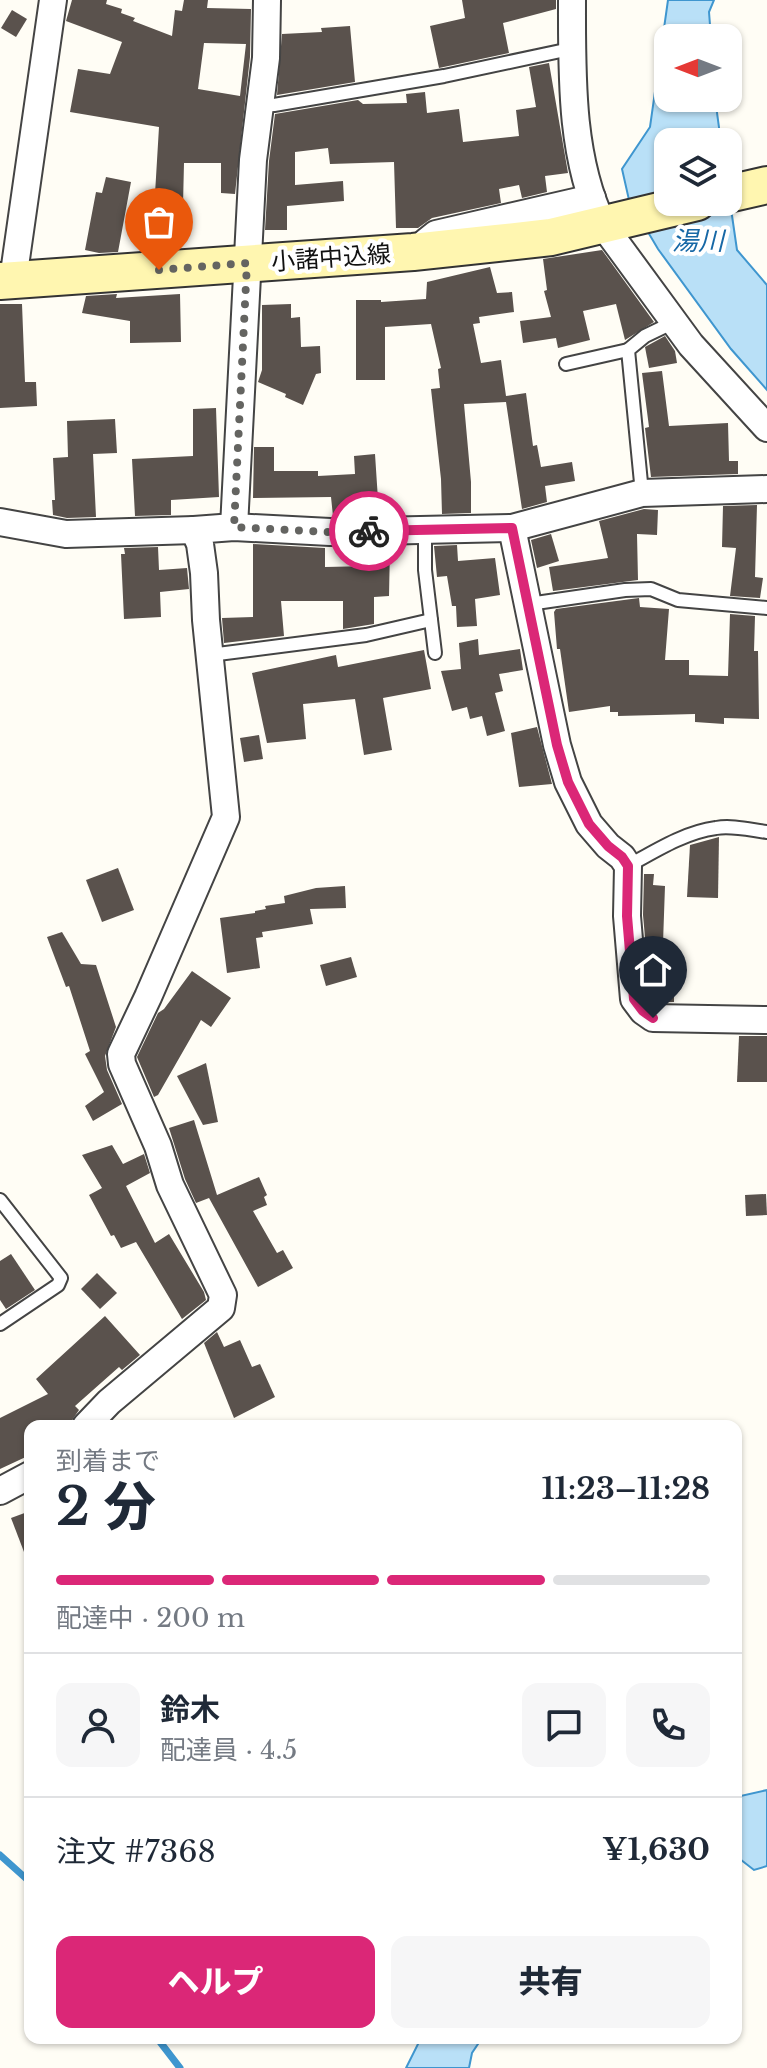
<!DOCTYPE html>
<html lang="ja">
<meta charset="utf-8">
<style>
:root{--surface:#fff;--page:#f6f6f7;--text:#1f2937;--muted:#747a83;--line:#e0e1e3;--accent:#db2777}
body{margin:0;font-family:"Libre Baskerville","Noto Sans JP",serif;background:var(--page);color:var(--text);height:100vh;display:flex;flex-direction:column;font-size:30px;white-space:nowrap}
*{box-sizing:border-box;margin:0}
p{font-size:26px;color:var(--muted)}
.icon{flex:none;width:44px;height:44px;fill:none;stroke:currentColor;stroke-width:2;stroke-linecap:round;stroke-linejoin:round}
.map{position:relative;flex:1;overflow:hidden}
.details{position:absolute;left:24px;top:1420px;width:718px;height:624px;display:flex;flex-direction:column;background:var(--surface);border-radius:16px;box-shadow:0 2px 6px #0004}
.details>*{flex:none}
.needle{width:52px;rotate:270deg}
.controls{position:absolute;left:654px;top:24px;display:grid;gap:16px}
.controls a{display:grid;place-items:center;width:88px;height:88px;border-radius:16px;background:var(--surface);box-shadow:0 2px 6px #0004;font-size:40px}
.pin{position:absolute;display:grid;place-items:center;width:68px;height:68px;color:#fff;margin:-82px -34px;border-radius:50% 50% 50% 0;rotate:-45deg;box-shadow:0 0 8px #0007}
.pin .icon{rotate:45deg}
.courier{position:absolute;display:grid;place-items:center;width:80px;height:80px;margin:-40px;border:6px solid #db2777;border-radius:50%;background:#fff;color:#222;box-shadow:0 2px 10px #0007}
.overview em{font-style:normal;font-weight:800}
.overview div{display:flex;flex-direction:column-reverse}
.overview{display:flex;align-items:center;justify-content:space-between;height:136px;padding:0 32px}
h1{font-size:52px;font-weight:800;line-height:60px}
.bar{display:grid;grid-template-columns:repeat(4,1fr);gap:12px 8px;align-content:center;height:96px;padding:0 32px}
.bar i{height:10px;border-radius:6px;background:var(--line)}
.bar .current{background:var(--accent)}
.bar p{grid-column:span 4}
.line{display:flex;align-items:center;gap:20px;padding:0 32px;border-top:2px solid var(--line)}
.line div{flex:1}
.round{display:grid;place-items:center;flex:none;width:84px;height:84px;border-radius:16px;background:var(--page)}
.primary-button{display:flex;gap:16px;margin-top:auto;padding:16px 32px}
.primary-button a{flex:1;height:92px;border-radius:16px;background:var(--accent);color:#fff;font-size:32px;font-weight:800;line-height:92px;text-align:center}
.primary-button a+a{background:var(--page);color:var(--text)}
.map>svg:first-child{display:block}
.water{fill:#b9e0f7;stroke:#3f96cf;stroke-width:2}
.lines{fill:none;stroke-linecap:round;stroke-linejoin:round}
.stream{stroke:#3f96cf;stroke-width:7}
.building{fill:#5a524d;fill-rule:evenodd}
.lane-casing{stroke:#444;stroke-width:16}
.street-casing{stroke:#444;stroke-width:30}
.secondary-casing{stroke:#333;stroke-width:40}
.lane{stroke:#fff;stroke-width:12}
.street{stroke:#fff;stroke-width:26}
.secondary{stroke:#fff6b0;stroke-width:36}
.done{stroke:#646461;stroke-width:8;stroke-dasharray:0 14.4}
.route{stroke:#db2777;stroke-width:10}
.labels{text-anchor:middle;stroke-width:8;stroke-linejoin:round;paint-order:stroke}
.street-label{font-size:24px;fill:#111;stroke:#fff}
.water-label{font-size:26px;font-style:italic;fill:#1768a6;stroke:#fff}
</style>
<div class="map">
<svg width="767" height="2068" viewBox="0 0 767 2068">
<rect width="100%" height="100%" fill="#fffdf5"/>
<g class="water">
<path d="M668,0H714L709,12L711,38H668V98H715L721,142H668V202L728,188L737,250L767,285V390L731,349L658,249L629,200L622,169L650,127Z"/>
<path d="M767,1790V1866L754,1870L736,1856V1797Z"/>
<path d="M421,2038H482L472,2053L469,2068H406Z"/>
</g>
<g class="lines">
<g class="stream">
<path d="M0,1855L30,1882"/>
<path d="M157,2038L180,2068"/>
</g>
</g>
<g class="building">
<path d="M72,0H107L106,4L122,9L121,13L135,18L133,21L172,36L175,10L182,11L184,0H208L207,8L251,9L250,57L235,194L221,193V163H184L182,246L152,244L159,127L70,112L78,69L110,74L122,42L66,21ZM204,43L246,44L240,96L198,89Z"/>
<path d="M462,0H556V9L503,23L509,53L439,68L430,26L465,18Z"/>
<path d="M12,10L27,19L16,37L1,28Z"/>
<path d="M350,26L355,82L277,95L282,34L322,32L321,28Z"/>
<path d="M549,63L568,173L545,176L547,192L522,198L519,185L499,189L501,203L432,218L418,228H396L394,162L330,164L328,148L295,152V185L343,181L344,201L287,206V230H265L269,161L275,114L358,100L363,104L407,103L406,94L425,92L427,113L459,109L463,142L519,136L516,110L536,107L529,67Z"/>
<path d="M106,177L131,182L118,252L99,253L85,250L96,192L102,193Z"/>
<path d="M602,250L654,322L625,340L616,304L583,311L590,340L558,348L556,338L523,343L520,321L551,317L544,291L547,290L543,259Z"/>
<path d="M490,267L497,293L512,292L514,312L479,317L480,323L473,324L481,363L501,360L506,396L526,393L533,446L537,445L541,467L572,462L575,481L545,486L547,502L522,509L506,402L464,404L471,482V513L442,514L441,479L431,389L440,388L438,369L441,368L431,324L385,327V380H356V300H381V302L426,299L427,282Z"/>
<path d="M117,294L116,298L180,294L181,342L130,343V321L82,313L86,296Z"/>
<path d="M0,304H22L25,382H36L37,406L0,408Z"/>
<path d="M291,304V318L300,317L301,347L320,346L321,373L316,374L303,405L285,397L286,394L258,382L262,370V305Z"/>
<path d="M665,336L675,351L677,363L649,368L645,347Z"/>
<path d="M662,371L669,426L728,423L729,461H738V474L651,477L645,428L649,427L642,373Z"/>
<path d="M216,408L219,497L171,500V515L135,516L132,459L193,456V409Z"/>
<path d="M115,419L117,453L93,454L96,517L67,518L53,515L52,500H55L53,458L68,457L67,421Z"/>
<path d="M254,447H274V471H318V476L355,474L354,456L375,454L379,515L333,516L331,497L253,498Z"/>
<path d="M757,505L755,577L763,578L760,598L730,596L736,548L722,547L723,506Z"/>
<path d="M644,509L658,510L657,535L637,534L638,580L553,591L549,567L608,558L599,521Z"/>
<path d="M551,534L559,561L537,568L531,540Z"/>
<path d="M253,544L325,548V567L371,566L370,547H390L389,596L374,597V624L343,629V601H281L284,636L224,643L222,618L253,617Z"/>
<path d="M457,545L458,561L495,558L500,595L475,599L477,626L457,627L456,606H452L447,576L437,577L434,546Z"/>
<path d="M158,547L159,570L187,568L189,589L160,592L161,617L124,619L121,554H125L124,548Z"/>
<path d="M639,598L640,607L669,609L665,660H689V675L728,676L730,614L755,616L754,651H758L759,719L724,718V724L695,722V714L618,716V712H610V706L569,712L560,649H557L554,612L556,609Z"/>
<path d="M478,639L479,655L520,649L523,670L499,674L503,691L495,693L505,731L487,736L482,716L470,719L467,707L452,711L441,671L461,669L459,643Z"/>
<path d="M424,650L431,689L383,698L392,750L364,755L355,699L303,704L306,739L267,743L252,673L336,655L338,667Z"/>
<path d="M537,727L552,784L519,787L511,733Z"/>
<path d="M259,735L263,759L244,762L240,738Z"/>
<path d="M719,837L718,898L687,897L690,845Z"/>
<path d="M118,868L134,910L102,922L86,880Z"/>
<path d="M644,874H654L653,885L665,886L663,943H674V1002H658L650,993L643,915Z"/>
<path d="M345,886L346,908L310,909L313,924L262,932L263,937L256,938L260,968L227,973L220,918L255,913V911L266,909L265,906L285,903L284,896L316,888Z"/>
<path d="M62,932L81,964L96,965L116,1027L105,1056L107,1070L122,1104L93,1121L85,1106L104,1092L85,1054L90,1051L69,986L66,987L47,937Z"/>
<path d="M351,957L357,977L326,986L320,965Z"/>
<path d="M192,971L231,998L211,1027L201,1020L158,1095L154,1097L137,1057L158,1013L164,1009Z"/>
<path d="M739,1036H767V1082H737Z"/>
<path d="M206,1063L218,1122L203,1125L177,1076Z"/>
<path d="M194,1120L217,1195L259,1177L267,1195L264,1197L267,1205L253,1211L277,1253L283,1250L293,1268L258,1287L209,1198L196,1203L185,1179L169,1128Z"/>
<path d="M112,1145L123,1164L144,1154L150,1173L126,1186L129,1192L155,1243L169,1234L204,1292L206,1300L182,1319L136,1242L121,1248L114,1235L111,1236L89,1195L102,1188L82,1155Z"/>
<path d="M766,1194L767,1215L746,1216L745,1195Z"/>
<path d="M11,1254L35,1290L6,1309L0,1300V1261Z"/>
<path d="M97,1273L117,1293L100,1309L81,1289Z"/>
<path d="M105,1316L140,1355L122,1370L119,1367L75,1406L79,1410L68,1426H30V1455L0,1469V1418L48,1394L36,1379Z"/>
<path d="M217,1332L224,1347L240,1340L252,1367L260,1364L275,1397L234,1418L204,1343Z"/>
<path d="M30,1511V1565H29L11,1518Z"/>
</g>
<g class="lines">
<g class="lane-casing">
<g id="lane">
<path d="M260,106L274,105L444,76L570,49"/>
<path d="M566,364L628,350"/>
<path d="M642,493L628,350L645,336L674,322"/>
<path d="M425,530V570L435,653"/>
<path d="M529,604L625,590L651,589L678,600L767,608"/>
<path d="M210,655L366,635L431,620"/>
<path d="M628,866C655,851 685,832 716,828C732,825 751,830 767,832"/>
<path d="M0,1200L61,1278L58,1285L0,1324"/>
</g>
</g>
<g class="street-casing">
<g id="street">
<path d="M572,0C572,74 570,158 603,225L691,345L767,428"/>
<path d="M426,242L436,234L592,198"/>
<path d="M13,280L53,0"/>
<path d="M0,522L66,534L194,530"/>
<path d="M234,527L253,160L266,58L267,0"/>
<path d="M512,528L557,745L568,782L589,824L608,846L622,857L628,866L627,916L634,999L643,1011L653,1018L767,1020"/>
<path d="M86,1426L109,1402L221,1308L223,1295L170,1185L158,1146L122,1064L121,1054L148,997L226,817L206,620L204,573L200,544L194,530L234,527L330,532L512,528L642,493L767,489"/>
<path d="M0,1491L30,1475"/>
</g>
</g>
<g class="secondary-casing">
<g id="secondary">
<path d="M728,194L767,185"/>
<path d="M0,281L413,252L497,243L551,237L697,202"/>
</g>
</g>
<use href="#lane" class="lane"/>
<use href="#street" class="street"/>
<use href="#secondary" class="secondary"/>
</g>
<g class="lines">
<path class="done" d="M159,270L247,263L234,527L330,532L369,531"/>
<path class="route" d="M369,531L512,528L557,745L568,782L589,824L608,846L622,857L628,866L627,916L634,999L643,1011L653,1018"/>
</g>
<g class="labels">
<g class="street-label">
<text transform="translate(331 258) rotate(-4)" y="8">小諸中込線</text>
</g>
<g class="water-label">
<text x="698" y="250">湯川</text>
</g>
</g>
</svg>
<div class="controls">
<a><svg class="needle" viewBox="-14 -14 28 28"><path d="M0-13l5 13h-10z" fill="#e53935"/><path d="M0 13l5-13h-10z" fill="#747a83"/></svg></a>
<a><svg class="icon" aria-label="layers" viewBox="0 0 24 24"><path d="M12 4l9 5-9 5-9-5zM3 14l9 5 9-5"/></svg></a>
</div>
<div class="pin" style="left:159px;top:270px;background:#ea580c"><svg class="icon" aria-label="bag" viewBox="0 0 24 24"><path d="M5 8h14l-1 12H6zM9 8a3 3 0 0 1 6 0"/></svg></div>
<div class="pin" style="left:653px;top:1018px;background:#1f2937"><svg class="icon" aria-label="home" viewBox="0 0 24 24"><path d="M3 11l9-7 9 7M6 9v11h12V9"/></svg></div>
<div class="courier" style="left:369px;top:531px"><svg class="icon" aria-label="bike" viewBox="0 0 24 24"><circle cx="6" cy="16" r="4"/><circle cx="18" cy="16" r="4"/><path d="M6 16l4-8h5l3 8M10 8l3 8H6M13 5h3"/></svg></div>
<section class="details">
<div class="overview"><div><h1>2 分</h1><p>到着まで</p></div><em>11:23–11:28</em></div>
<div class="bar"><i class="current"></i><i class="current"></i><i class="current"></i><i></i><p>配達中 · 200 m</p></div>
<div class="line" style="height:144px"><a class="round"><svg class="icon" aria-label="person" viewBox="0 0 24 24"><circle cx="12" cy="8" r="4"/><path d="M4 21q1-7 8-7t8 7"/></svg></a><div><b>鈴木</b><p>配達員 · 4.5</p></div><a class="round"><svg class="icon" aria-label="chat" viewBox="0 0 24 24"><path d="M4 5h16v11H9l-5 4z"/></svg></a><a class="round"><svg class="icon" aria-label="phone" viewBox="0 0 24 24"><path d="M5 4h4l2 5-3 2q2 4 5 5l2-3 5 2v4C11 20 4 13 5 4z"/></svg></a></div>
<div class="line" style="height:104px"><div>注文 #7368</div><b>¥1,630</b></div>
<div class="primary-button"><a>ヘルプ</a><a>共有</a></div>
</section>
</div>
